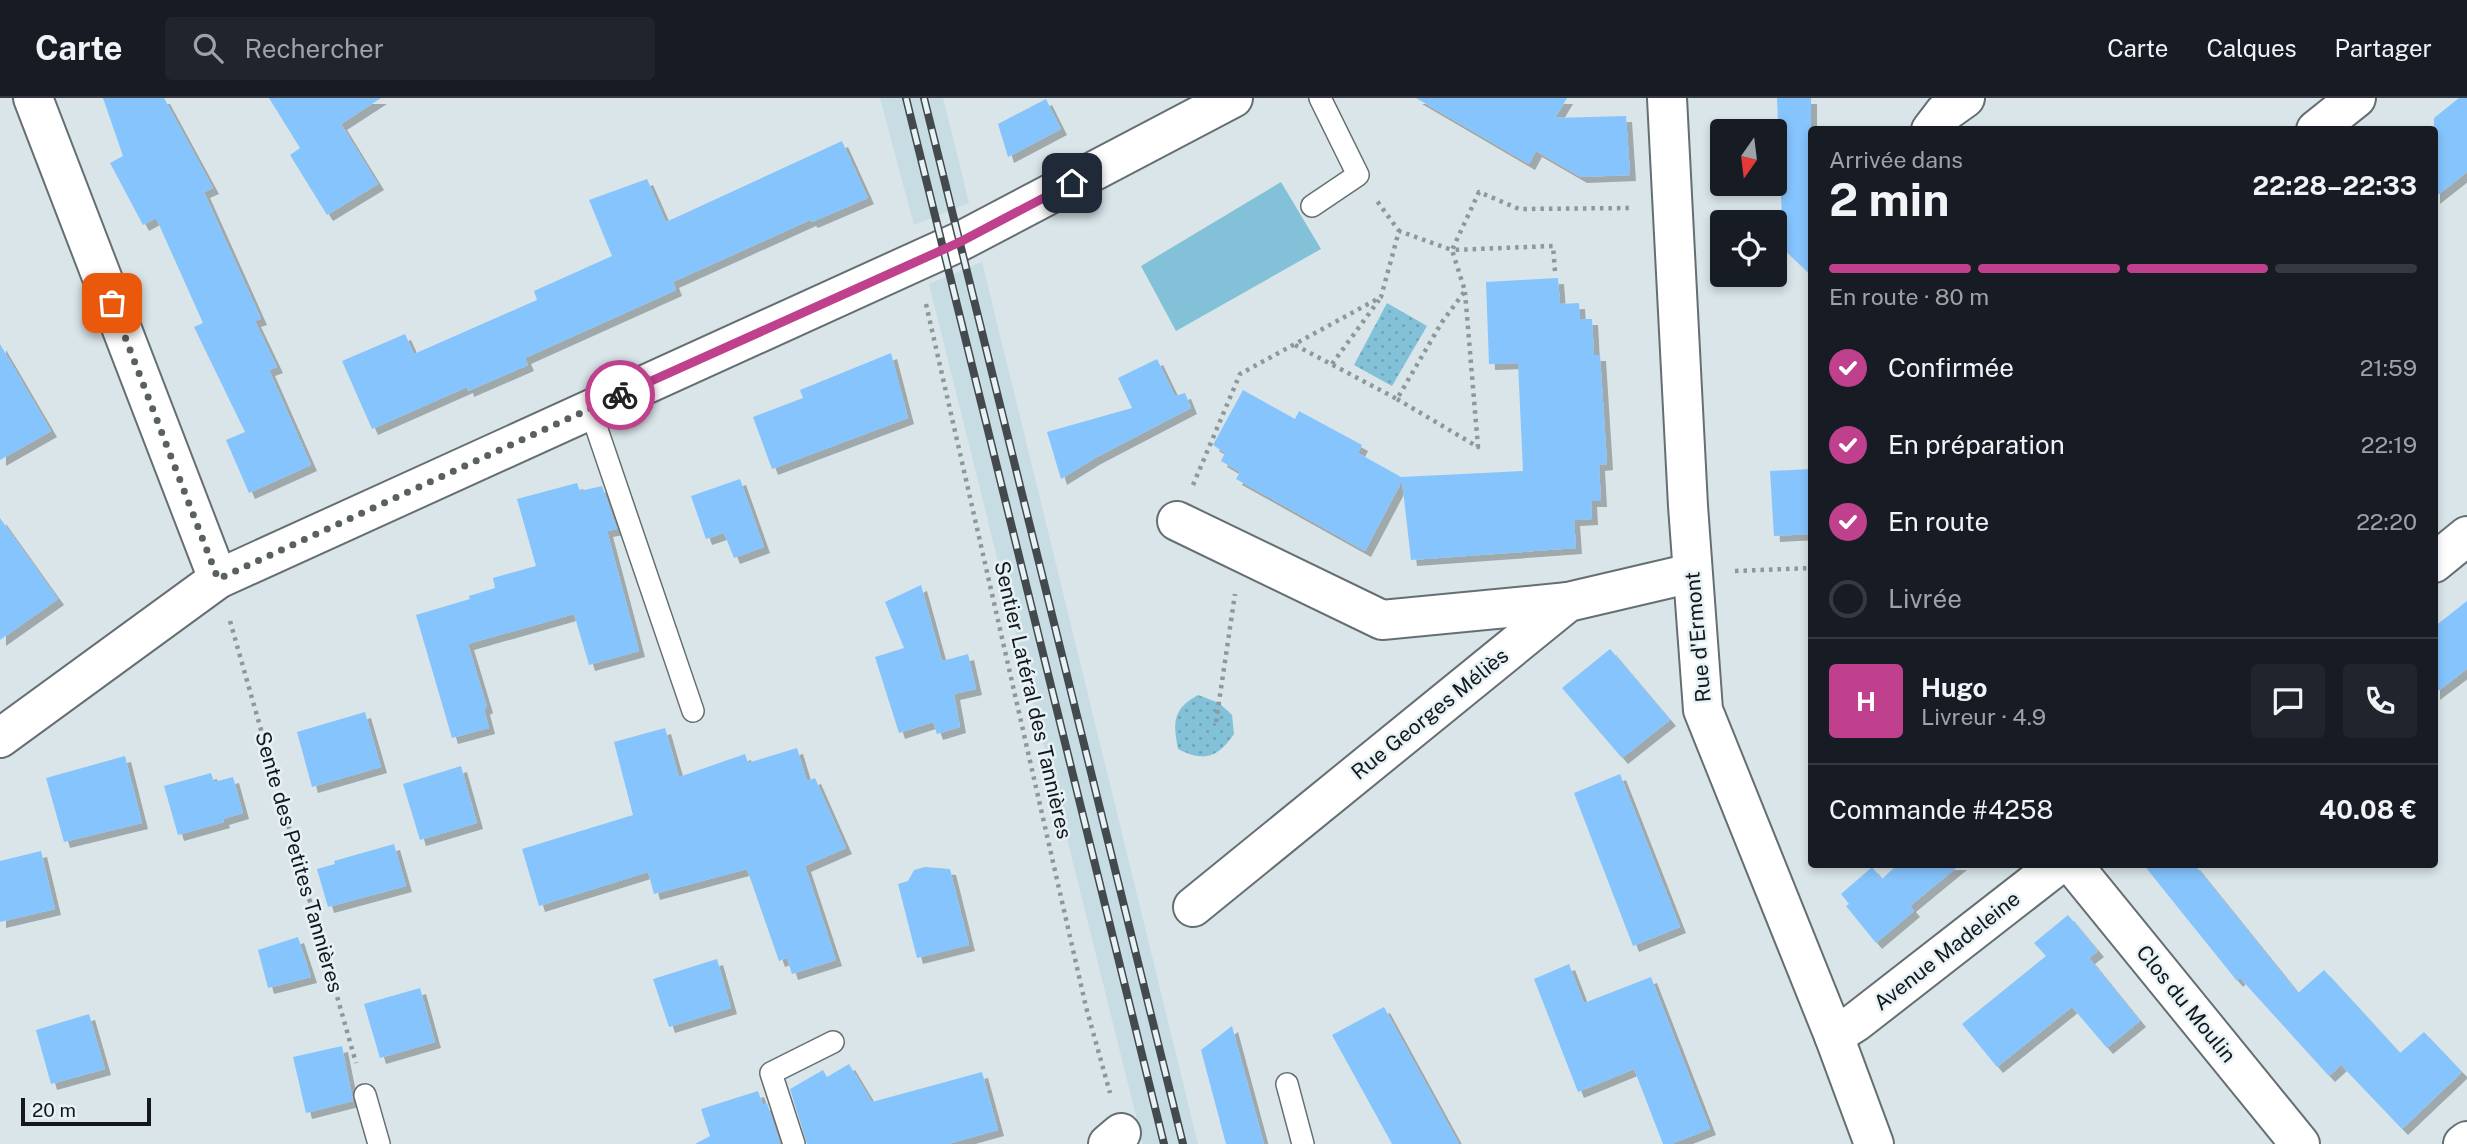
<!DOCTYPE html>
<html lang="fr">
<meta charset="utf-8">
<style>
:root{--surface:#171b24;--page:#20242c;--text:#f1f3f6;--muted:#9ea1a6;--line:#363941;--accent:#bf408d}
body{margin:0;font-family:"Public Sans",sans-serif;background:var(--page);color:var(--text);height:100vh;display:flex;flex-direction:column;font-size:26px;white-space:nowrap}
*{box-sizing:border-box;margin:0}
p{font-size:23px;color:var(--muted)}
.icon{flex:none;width:38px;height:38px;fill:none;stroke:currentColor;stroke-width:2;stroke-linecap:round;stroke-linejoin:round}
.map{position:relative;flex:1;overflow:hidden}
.drawer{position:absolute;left:1808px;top:28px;width:630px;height:742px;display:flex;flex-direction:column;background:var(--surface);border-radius:7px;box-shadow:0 4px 10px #0003}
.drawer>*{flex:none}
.needle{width:46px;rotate:194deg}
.controls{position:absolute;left:1710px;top:21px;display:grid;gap:14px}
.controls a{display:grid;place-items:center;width:77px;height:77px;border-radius:7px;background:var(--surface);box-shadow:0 4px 10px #0003;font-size:35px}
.scale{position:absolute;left:21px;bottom:18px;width:130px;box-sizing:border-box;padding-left:7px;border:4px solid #14181a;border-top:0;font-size:19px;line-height:24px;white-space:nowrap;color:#14181a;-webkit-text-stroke:5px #e7f2f7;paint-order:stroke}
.pin{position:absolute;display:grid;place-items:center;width:60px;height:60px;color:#fff;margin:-30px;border-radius:14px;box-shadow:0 4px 10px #0006}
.courier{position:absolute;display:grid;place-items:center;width:70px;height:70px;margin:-35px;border:5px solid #bf408d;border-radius:50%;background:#fff;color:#222;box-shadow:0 2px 9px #0007}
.head em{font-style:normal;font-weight:700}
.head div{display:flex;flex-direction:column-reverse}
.head{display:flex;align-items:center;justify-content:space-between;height:119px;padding:0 21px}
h1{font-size:46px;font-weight:700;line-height:52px}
.bar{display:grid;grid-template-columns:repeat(4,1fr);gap:10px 7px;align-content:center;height:84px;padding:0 21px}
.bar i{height:9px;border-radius:5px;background:var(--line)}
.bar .active{background:var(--accent)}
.bar p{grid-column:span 4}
.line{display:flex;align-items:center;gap:18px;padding:0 21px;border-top:2px solid var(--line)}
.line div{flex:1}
.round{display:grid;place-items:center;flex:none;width:74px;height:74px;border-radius:7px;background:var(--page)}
ol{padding:0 21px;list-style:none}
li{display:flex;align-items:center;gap:21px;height:77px}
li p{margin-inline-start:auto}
li .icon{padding:7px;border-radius:50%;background:var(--accent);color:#fff;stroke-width:4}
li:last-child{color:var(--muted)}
li i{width:38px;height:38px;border:4px solid var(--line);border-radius:50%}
header{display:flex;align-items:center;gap:42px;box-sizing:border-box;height:98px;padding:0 35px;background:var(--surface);border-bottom:2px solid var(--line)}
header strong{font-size:33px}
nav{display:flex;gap:38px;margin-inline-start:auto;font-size:24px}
.search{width:490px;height:63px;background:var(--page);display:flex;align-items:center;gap:18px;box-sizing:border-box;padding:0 24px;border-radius:7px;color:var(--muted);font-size:26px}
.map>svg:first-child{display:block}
.built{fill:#c7dce3}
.grass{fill:#82c1d7}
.park{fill:url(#park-dots)}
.building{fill:#86c4fd;filter:url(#shadow)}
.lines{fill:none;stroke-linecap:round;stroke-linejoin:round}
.service-casing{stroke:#656f73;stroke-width:24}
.minor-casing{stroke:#656f73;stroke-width:42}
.path{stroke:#8e979a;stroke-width:4.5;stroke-dasharray:3.5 5;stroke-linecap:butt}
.service{stroke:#fff;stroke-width:21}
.minor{stroke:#fff;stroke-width:38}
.rail-casing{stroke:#43494c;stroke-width:8}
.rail{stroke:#e7f2f7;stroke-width:5;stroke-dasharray:16;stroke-linecap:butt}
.done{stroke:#596062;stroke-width:7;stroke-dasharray:0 12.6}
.route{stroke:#bf408d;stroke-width:9}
.labels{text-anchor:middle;stroke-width:5;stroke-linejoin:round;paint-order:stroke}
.street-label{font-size:21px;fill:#14181a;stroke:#e7f2f7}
</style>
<header>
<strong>Carte</strong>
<div class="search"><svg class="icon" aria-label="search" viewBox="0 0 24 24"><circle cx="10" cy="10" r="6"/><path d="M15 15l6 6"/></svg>Rechercher</div>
<nav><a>Carte</a><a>Calques</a><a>Partager</a></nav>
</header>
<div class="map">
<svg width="2467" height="1046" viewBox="0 0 2467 1046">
<defs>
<pattern id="park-dots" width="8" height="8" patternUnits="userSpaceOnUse" patternTransform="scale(1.75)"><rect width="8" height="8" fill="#82c1d7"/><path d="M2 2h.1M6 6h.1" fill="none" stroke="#6fa5b8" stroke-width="1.8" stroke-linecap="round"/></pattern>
<filter id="shadow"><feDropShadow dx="6" dy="6" stdDeviation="0" flood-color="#0004"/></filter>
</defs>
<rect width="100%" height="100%" fill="#d9e5e9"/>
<g class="built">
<path d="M880,0H943L969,105L914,127Z"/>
<path d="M982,164L1198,1046H1143L929,186Z"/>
</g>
<path class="grass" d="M1281,84L1321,151L1176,233L1141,168Z"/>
<g class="park">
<path d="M1387,205L1427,228L1392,288L1354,267Z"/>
<path d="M1198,597L1219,605L1232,617L1234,636C1218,659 1205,665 1178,651C1173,625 1172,611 1198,597Z"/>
</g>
<g class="building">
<path d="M103,0H164L213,90L204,94L261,221L255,223L277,269L269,272L311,367L249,395L226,342L245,334L194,229L203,225L156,120L143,127L110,65L123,58Z"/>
<path d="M269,0H381L341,26L378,86L327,117L290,57L300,50Z"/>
<path d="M1416,0H1567L1555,20L1626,18L1630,77L1581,79L1536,53L1529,66Z"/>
<path d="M1777,0H1811V177L1774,142V124L1755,123L1782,122Z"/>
<path d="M2459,0H2467V74L2434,100V20Z"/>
<path d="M1046,1L1061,31L1008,59L998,26Z"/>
<path d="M842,43L868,100L812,124L810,122L673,184L676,192L525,260L528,267L468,293L467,289L372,331L342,263L405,236L414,256L537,202L534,193L612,158L589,102L647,81L666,124Z"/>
<path d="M1558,180L1560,206L1579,205L1580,221H1592L1594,257H1600L1607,366L1599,367L1601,403H1591L1592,421L1574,422L1576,450L1411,462L1402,383L1365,453L1236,381L1240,374L1221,363L1225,355L1213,347L1243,292L1295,321L1299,313L1362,347L1358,355L1401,379L1523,373L1518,265L1489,266L1486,184Z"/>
<path d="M0,246L51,333L0,362Z"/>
<path d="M891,255L908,320L772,371L753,319L803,300L800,292Z"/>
<path d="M1157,261L1175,298L1185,295L1191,310L1095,360L1061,381L1047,334L1132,310L1118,280Z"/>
<path d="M1811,371V436L1774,438L1770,373Z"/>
<path d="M740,381L764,449L734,460L724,435L706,441L691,398Z"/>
<path d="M577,385L580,393L602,388L617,431L607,433L639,553L589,567L574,516L468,546L487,609L484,611L489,630L452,640L416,517L470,501L469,498L495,490L493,480L536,468L517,401Z"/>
<path d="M0,420L58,501L0,542Z"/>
<path d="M921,487L942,563L968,556L976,591L954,596L960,629L937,636L933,624L899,635L875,559L904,550L885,504Z"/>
<path d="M2467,503V571L2434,596V529Z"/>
<path d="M1610,551L1670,622L1622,660L1562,590Z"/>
<path d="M365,614L381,669L312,689L297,634Z"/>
<path d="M665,630L679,679L745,656L748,665L797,650L807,683L815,680L846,750L805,768L836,862L792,876L787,860L779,863L747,771L654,796L648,774L539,808L522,751L633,717L614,644Z"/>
<path d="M125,658L142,725L64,744L46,680Z"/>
<path d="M461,668L477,725L420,742L403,686Z"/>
<path d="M211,675L214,684L233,679L243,715L223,721L224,724L178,737L164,688Z"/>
<path d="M1620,676L1680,829L1633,848L1574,695Z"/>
<path d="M394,746L406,788L328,809L317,771L335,766L334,763Z"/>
<path d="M41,753L55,811L0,824V763Z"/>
<path d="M1898,766H1961L1910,808L1914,813L1876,845L1846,808L1849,806L1841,796L1872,769L1882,781Z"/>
<path d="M2143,766H2194L2298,895L2324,872L2400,955L2424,934L2462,974L2402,1031L2341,967L2329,978L2240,880L2237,883Z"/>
<path d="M925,769L950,771L969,847L917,860L898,786L908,783L914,772Z"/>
<path d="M2068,817L2098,853L2089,860L2140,923L2107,950L2072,909L1997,969L1962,926L2046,858L2034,845Z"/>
<path d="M298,839L311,879L268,890L258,852Z"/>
<path d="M717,861L731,910L669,929L653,881Z"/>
<path d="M1569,866L1584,905L1651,879L1710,1031L1671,1046H1663L1634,971L1578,994L1534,881Z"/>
<path d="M420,890L435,944L380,960L364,906Z"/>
<path d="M1384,909L1459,1046H1392L1332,937Z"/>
<path d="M89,916L105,971L51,986L36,932Z"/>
<path d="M1232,928L1264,1046H1226L1201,952Z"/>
<path d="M342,948L353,1003L306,1015L293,959Z"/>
<path d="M849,966L872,1004L982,974L998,1032L948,1046H807L790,991L823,972L827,979Z"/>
<path d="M758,993L763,1007L767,1005L780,1046H695L710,1038L701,1011Z"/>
</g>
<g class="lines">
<g class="service-casing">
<g id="service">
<path d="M1312,108L1358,77L1320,0"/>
<path d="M590,311L693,613"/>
<path d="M1287,986L1303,1046"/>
<path d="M365,997L379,1046"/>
<path d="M794,1046L771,975L833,944"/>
</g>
</g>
<g class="minor-casing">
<g id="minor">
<path d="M33,0L218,481"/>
<path d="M1667,0L1688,408L1703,612L1834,938L1874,1046"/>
<path d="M1931,32L1944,15L1965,0"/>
<path d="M2316,32L2356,0"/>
<path d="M1177,423L1382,522L1568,504"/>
<path d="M2434,465L2467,438"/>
<path d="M0,640L218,481L959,144L1233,0"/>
<path d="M2072,766L2300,1046"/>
<path d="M1193,809L1568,504L1692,475"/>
<path d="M1834,938L1856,924L2059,766"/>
<path d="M1108,1046L1121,1035"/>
<path d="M2463,1046L2467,1043"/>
</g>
</g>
<g class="path">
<path d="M1555,173L1553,148L1452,152L1479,94L1519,111L1632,110"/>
<path d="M926,206L1086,909L1110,995"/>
<path d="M1295,247L1397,301L1442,224L1465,193L1452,152L1399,133"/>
<path d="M1332,266L1379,202"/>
<path d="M1397,301L1478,349L1465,194"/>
<path d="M1193,387L1240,276L1381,199L1399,133L1377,103"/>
<path d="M1735,473L1811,470"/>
<path d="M230,523L356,965"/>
<path d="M1216,624L1235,496"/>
</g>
<use href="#service" class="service"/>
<use href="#minor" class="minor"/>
<g class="rail-casing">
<g id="rail">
<path d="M906,0L1164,1046"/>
<path d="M924,0L1183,1046"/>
</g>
</g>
<use href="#rail" class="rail"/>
</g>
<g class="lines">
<path class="done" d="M112,205L218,481L620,297"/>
<path class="route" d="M620,297L960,144L1072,85"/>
</g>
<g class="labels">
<g class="street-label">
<text transform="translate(1698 539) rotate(-95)" y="7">Rue d'Ermont</text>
<text transform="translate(1033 602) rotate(77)" y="7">Sentier Latéral des Tannières</text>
<text transform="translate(1430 616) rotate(-39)" y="7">Rue Georges Méliès</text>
<text transform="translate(299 764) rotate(74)" y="7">Sente des Petites Tannières</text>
<text transform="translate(1947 853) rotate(-38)" y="7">Avenue Madeleine</text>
<text transform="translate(2186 906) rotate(51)" y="7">Clos du Moulin</text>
</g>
</g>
</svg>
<div class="controls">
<a><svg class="needle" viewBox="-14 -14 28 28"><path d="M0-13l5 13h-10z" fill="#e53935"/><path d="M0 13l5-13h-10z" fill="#9ea1a6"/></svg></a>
<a><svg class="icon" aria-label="locate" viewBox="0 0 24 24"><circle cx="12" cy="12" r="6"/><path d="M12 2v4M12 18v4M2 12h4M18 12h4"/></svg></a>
</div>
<div class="scale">20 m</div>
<div class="pin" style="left:112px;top:205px;background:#ea580c"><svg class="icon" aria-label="bag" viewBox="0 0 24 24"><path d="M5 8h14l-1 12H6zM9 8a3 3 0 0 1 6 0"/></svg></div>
<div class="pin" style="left:1072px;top:85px;background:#1f2937"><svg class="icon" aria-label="home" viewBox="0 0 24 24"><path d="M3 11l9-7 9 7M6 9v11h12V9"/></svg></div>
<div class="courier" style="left:620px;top:297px"><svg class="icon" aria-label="bike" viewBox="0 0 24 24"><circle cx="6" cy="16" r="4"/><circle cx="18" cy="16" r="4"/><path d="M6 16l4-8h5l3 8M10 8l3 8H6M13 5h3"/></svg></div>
<section class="drawer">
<div class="head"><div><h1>2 min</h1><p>Arrivée dans</p></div><em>22:28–22:33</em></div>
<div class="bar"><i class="active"></i><i class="active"></i><i class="active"></i><i></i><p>En route · 80 m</p></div>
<ol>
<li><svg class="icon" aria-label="check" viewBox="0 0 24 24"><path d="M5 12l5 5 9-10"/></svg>Confirmée<p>21:59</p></li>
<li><svg class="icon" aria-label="check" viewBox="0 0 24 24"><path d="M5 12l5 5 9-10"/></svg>En préparation<p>22:19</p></li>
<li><svg class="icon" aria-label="check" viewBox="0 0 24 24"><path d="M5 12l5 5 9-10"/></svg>En route<p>22:20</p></li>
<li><i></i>Livrée</li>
</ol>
<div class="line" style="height:126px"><b class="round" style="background:var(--accent);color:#fff">H</b><div><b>Hugo</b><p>Livreur · 4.9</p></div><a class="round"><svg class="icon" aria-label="chat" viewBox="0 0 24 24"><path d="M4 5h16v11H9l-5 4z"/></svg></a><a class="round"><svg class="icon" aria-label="phone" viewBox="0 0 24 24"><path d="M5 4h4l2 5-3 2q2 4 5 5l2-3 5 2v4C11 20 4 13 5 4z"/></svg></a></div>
<div class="line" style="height:91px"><div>Commande #4258</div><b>40.08 €</b></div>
</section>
</div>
